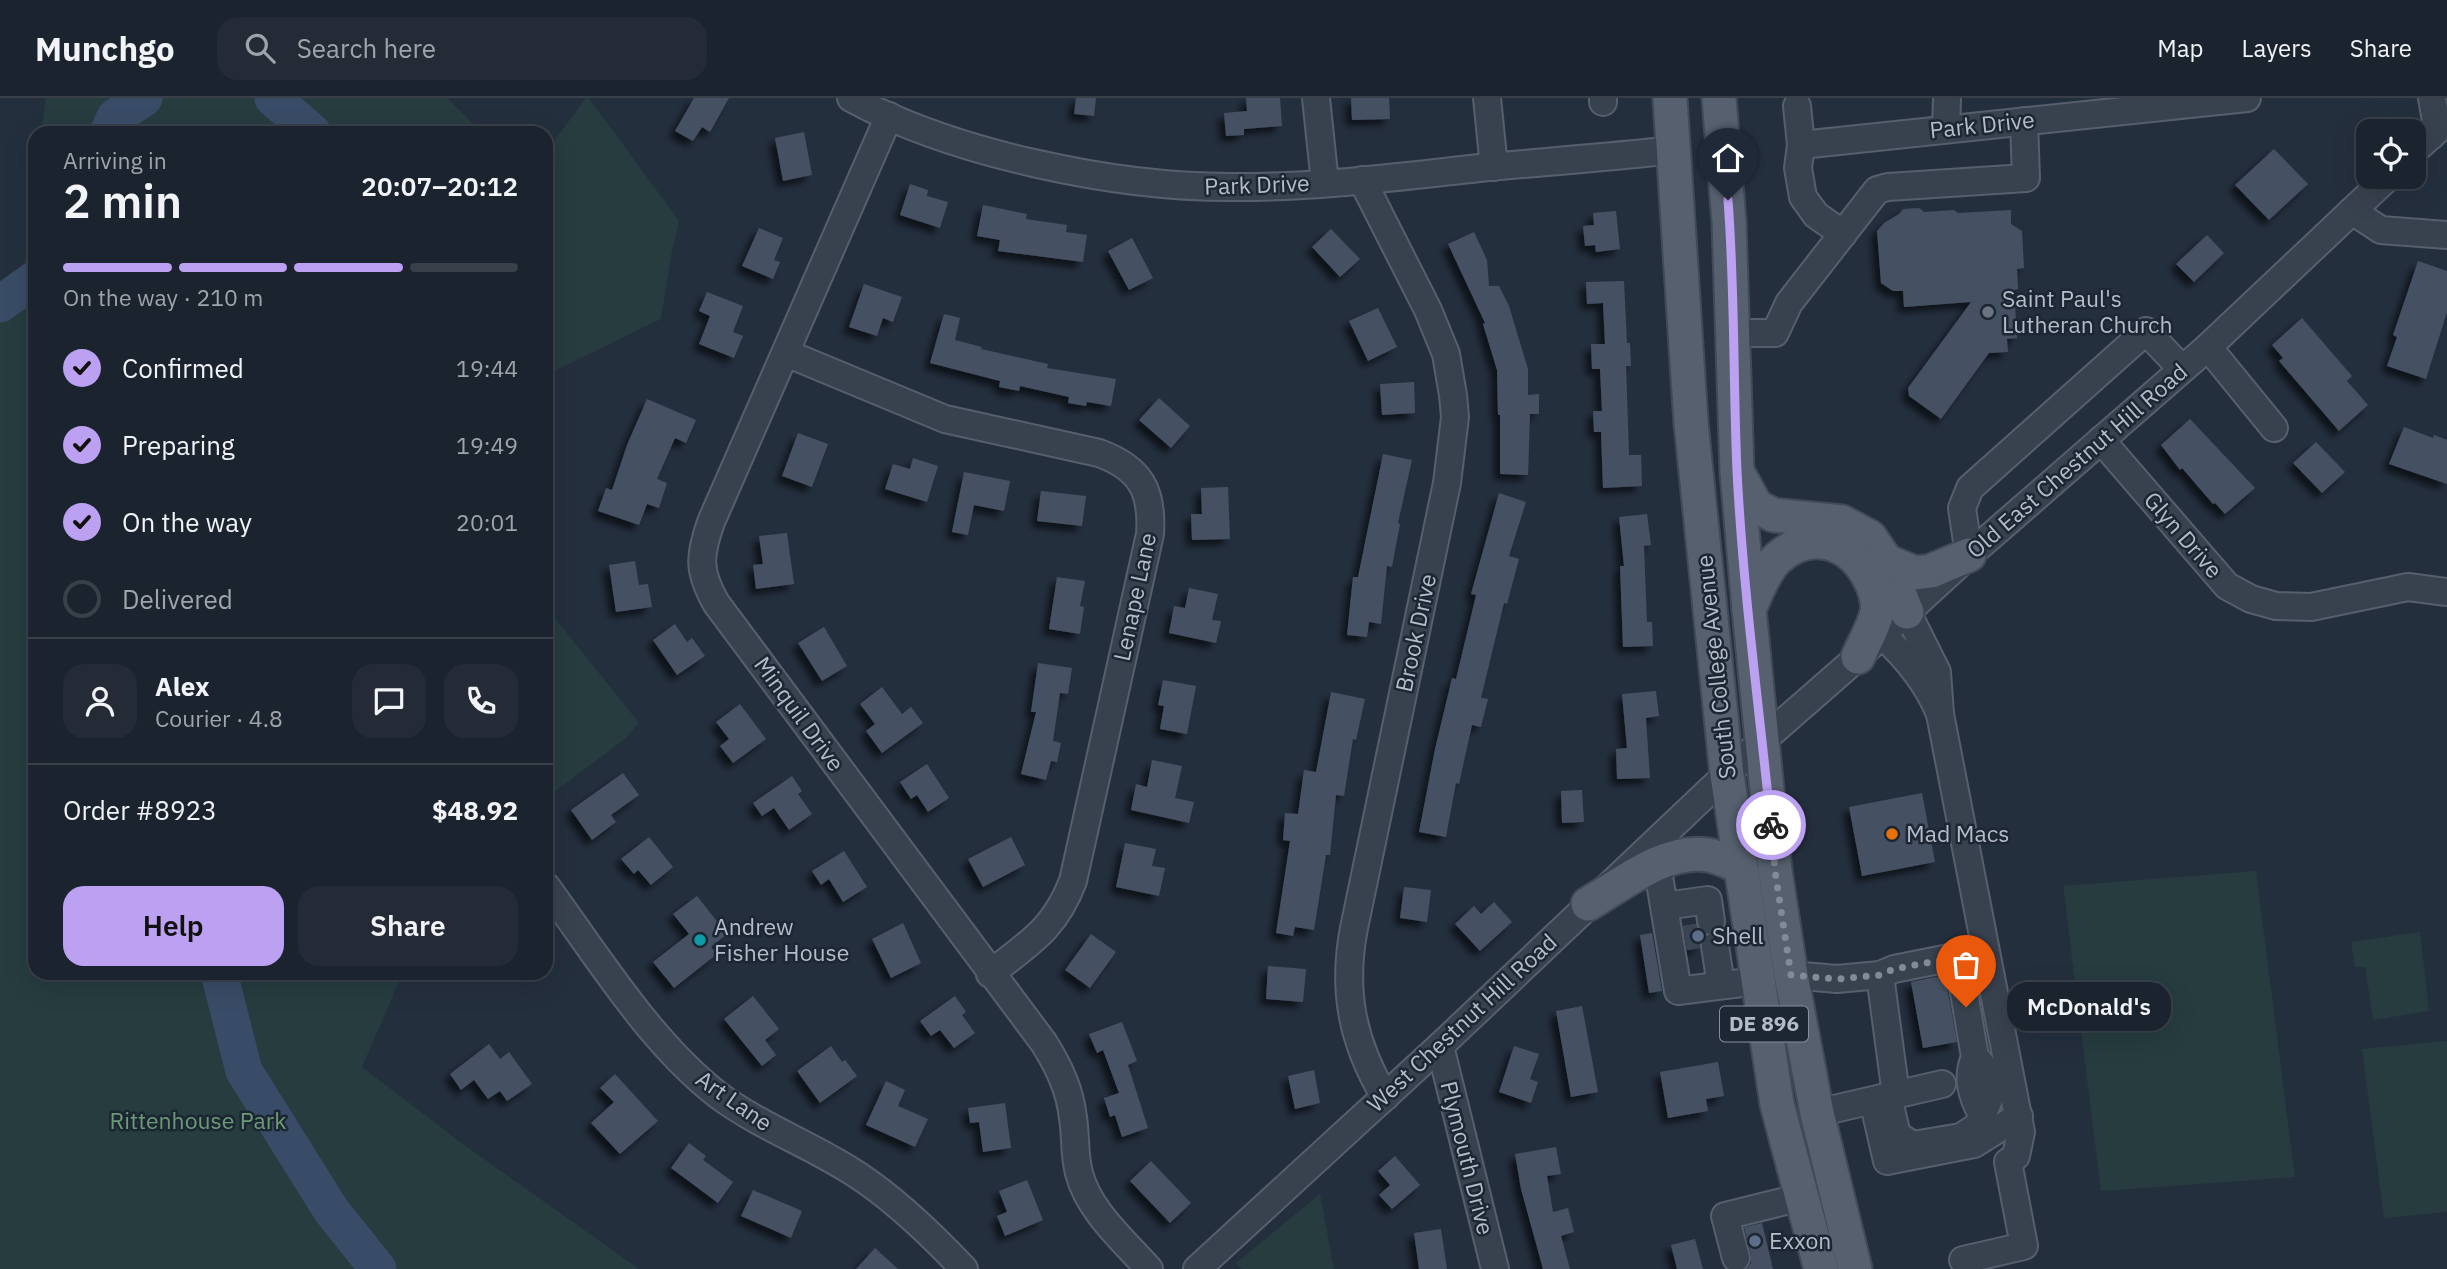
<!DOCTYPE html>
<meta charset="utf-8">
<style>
:root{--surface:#1b232e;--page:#242b36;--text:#f1f3f6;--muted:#a0a4aa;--line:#39404a;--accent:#bca0f2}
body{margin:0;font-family:"IBM Plex Sans",sans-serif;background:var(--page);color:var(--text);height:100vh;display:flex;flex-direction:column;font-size:26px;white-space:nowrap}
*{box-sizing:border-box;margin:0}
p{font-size:23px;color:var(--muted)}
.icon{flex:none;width:38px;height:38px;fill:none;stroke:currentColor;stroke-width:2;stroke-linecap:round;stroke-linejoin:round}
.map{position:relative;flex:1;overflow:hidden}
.drawer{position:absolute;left:28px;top:28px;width:525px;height:854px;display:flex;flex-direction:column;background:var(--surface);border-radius:21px;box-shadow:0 7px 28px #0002,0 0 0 2px var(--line)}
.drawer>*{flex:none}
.tools{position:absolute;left:2356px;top:21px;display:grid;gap:14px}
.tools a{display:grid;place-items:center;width:70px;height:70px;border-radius:14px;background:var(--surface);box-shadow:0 7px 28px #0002,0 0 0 2px var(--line);font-size:35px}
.pin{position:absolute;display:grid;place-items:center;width:60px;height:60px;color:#fff;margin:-72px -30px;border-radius:50% 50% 50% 0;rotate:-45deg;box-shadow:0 0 7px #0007}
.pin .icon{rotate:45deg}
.courier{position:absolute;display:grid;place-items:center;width:70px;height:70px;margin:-35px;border:5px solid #bca0f2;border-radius:50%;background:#fff;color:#222;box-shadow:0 2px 9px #0007}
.bubble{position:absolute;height:49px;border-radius:21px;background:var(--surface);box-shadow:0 7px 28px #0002,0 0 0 2px var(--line);font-size:23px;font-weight:600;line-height:49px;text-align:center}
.headline em{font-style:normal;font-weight:600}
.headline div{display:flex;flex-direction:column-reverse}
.headline{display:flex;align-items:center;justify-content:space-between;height:119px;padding:0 35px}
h1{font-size:46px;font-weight:600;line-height:52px}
.bar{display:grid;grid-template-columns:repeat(4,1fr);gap:10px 7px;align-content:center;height:84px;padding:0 35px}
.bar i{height:9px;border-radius:5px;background:var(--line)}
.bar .on{background:var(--accent)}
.bar p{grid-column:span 4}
.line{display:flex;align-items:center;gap:18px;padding:0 35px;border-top:2px solid var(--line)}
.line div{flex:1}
.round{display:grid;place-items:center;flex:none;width:74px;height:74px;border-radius:21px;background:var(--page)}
ol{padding:0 35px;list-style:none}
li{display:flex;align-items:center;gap:21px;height:77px}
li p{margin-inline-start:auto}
li .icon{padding:7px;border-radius:50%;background:var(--accent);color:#111;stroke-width:4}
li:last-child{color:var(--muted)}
li i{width:38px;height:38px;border:4px solid var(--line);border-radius:50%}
.action{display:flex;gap:14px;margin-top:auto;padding:14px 35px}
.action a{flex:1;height:80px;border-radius:21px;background:var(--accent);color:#111;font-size:28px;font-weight:600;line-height:80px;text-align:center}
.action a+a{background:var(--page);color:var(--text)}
header{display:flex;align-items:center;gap:42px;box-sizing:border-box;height:98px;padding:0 35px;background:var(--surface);border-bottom:2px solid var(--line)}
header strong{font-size:33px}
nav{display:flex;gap:38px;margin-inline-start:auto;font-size:24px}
.search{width:490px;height:63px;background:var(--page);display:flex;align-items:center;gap:18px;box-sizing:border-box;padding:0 24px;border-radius:21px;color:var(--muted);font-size:26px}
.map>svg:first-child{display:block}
.green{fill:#263c3f}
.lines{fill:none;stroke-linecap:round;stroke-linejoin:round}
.river{stroke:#394c67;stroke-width:37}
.building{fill:#455162;filter:url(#shadow)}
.minor-tunnel{stroke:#3a4453;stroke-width:26;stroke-dasharray:26 13;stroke-linecap:butt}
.minor-casing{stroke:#565f6c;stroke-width:30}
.major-casing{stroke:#414a57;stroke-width:37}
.minor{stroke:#38414e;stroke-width:26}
.major{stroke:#56606e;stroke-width:33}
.done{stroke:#828b98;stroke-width:7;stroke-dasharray:0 12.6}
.route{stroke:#bca0f2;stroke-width:9}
.worship-dot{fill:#6b7280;stroke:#1d2633;stroke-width:2.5}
.food-dot{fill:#e8710a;stroke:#1d2633;stroke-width:2.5}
.service-dot{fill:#5c6f8a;stroke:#1d2633;stroke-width:2.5}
.culture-dot{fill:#0f9aa8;stroke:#1d2633;stroke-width:2.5}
.labels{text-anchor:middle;stroke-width:5;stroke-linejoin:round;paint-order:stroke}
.shield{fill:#1d2633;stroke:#878f9c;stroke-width:2}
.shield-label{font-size:21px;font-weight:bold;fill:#b4bcc9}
.street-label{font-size:23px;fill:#b4bcc9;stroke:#1d2633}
.poi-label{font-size:23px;fill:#b4bcc9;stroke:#1d2633;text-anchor:start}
.park-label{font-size:23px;fill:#6b9a76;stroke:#1d2633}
</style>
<header>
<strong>Munchgo</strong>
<div class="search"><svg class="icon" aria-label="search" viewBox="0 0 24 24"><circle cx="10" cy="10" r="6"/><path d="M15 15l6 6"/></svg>Search here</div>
<nav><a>Map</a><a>Layers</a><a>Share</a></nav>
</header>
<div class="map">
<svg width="2447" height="1171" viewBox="0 0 2447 1171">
<defs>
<filter id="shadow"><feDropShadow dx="-6" dy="6" stdDeviation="3.5" flood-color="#0009"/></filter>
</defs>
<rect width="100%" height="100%" fill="#242f3e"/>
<g class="green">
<path d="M46,0H447L483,35H41Z"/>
<path d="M586,0H589L679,123L671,158L661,221L546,277V54Z"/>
<path d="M35,84V875H403L362,969L463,1046L639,1171H0V206L21,192Z"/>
<path d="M546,509L639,625L626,640L546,700Z"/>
<path d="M2256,773L2295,1079L2101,1093L2063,788Z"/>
<path d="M2420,834L2429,913L2373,922L2365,869H2355L2351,844Z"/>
<path d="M2447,943V1114L2384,1120L2362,951Z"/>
<path d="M1320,1096L1334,1171H1241L1236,1165Z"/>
</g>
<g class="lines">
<g class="river">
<path d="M273,0L313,35"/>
<path d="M108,35L115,19L144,0"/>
<path d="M0,206L35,181"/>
<path d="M219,875L244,973L331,1112L378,1171"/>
</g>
</g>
<g class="building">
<path d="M694,0H729L710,34L702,29L693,43L675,33Z"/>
<path d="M1076,0H1096L1094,18L1074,16Z"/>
<path d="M1246,0H1280L1282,28L1244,31V37L1226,38L1224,15L1247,13Z"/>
<path d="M1351,0H1389L1390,21L1352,22Z"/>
<path d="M804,34L812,77L783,83L775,40Z"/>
<path d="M2274,51L2308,86L2269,122L2235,87Z"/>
<path d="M910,86L928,92L927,98L948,104L940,130L900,117Z"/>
<path d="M983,107L1027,116L1026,121L1067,127L1066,134L1087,137L1083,164L998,153L1000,142L977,138Z"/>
<path d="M1919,110L1924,114L1954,112L1958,115L2011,112V126L2022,133L2024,170L2017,171L2018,191L2014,192L2017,240L2007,241L2008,254L1989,255L1941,321L1909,298L1908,290L1971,204L1904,209L1903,193H1893L1881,185L1877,133L1884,125L1899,116L1903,111Z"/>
<path d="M1616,113L1620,151L1596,154L1595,147L1585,148L1583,128L1594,127L1593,115Z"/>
<path d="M759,130L783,140L774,162L780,164L773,181L742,168Z"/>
<path d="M1331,131L1360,161L1340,179L1312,149Z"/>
<path d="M1474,134L1487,162L1489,188H1499L1509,208L1528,271V297L1539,296V316H1530L1528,377L1500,376V317H1498L1497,272L1483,226L1485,225L1448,146Z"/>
<path d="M2207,137L2224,155L2194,184L2176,166Z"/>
<path d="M1132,140L1153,180L1129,192L1108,153Z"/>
<path d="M2418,163L2447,173V214L2426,281L2387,268L2397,239L2393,237Z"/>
<path d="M1624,183L1627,245H1630L1631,268H1626L1629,357H1641L1642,388L1603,390L1601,334H1594L1593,313H1602L1600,271H1592L1591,246H1605L1603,205L1587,206L1586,184Z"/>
<path d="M864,186L902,199L893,224L883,220L877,238L849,229Z"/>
<path d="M707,194L743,208L733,234L743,238L734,260L699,246L710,218L699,213Z"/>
<path d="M1378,210L1397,249L1368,263L1349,223Z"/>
<path d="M944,216L960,220L955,242L982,249L981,251L1048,266L1047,270L1116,281L1111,308L1087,304L1086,308L1068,305L1069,299L1020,288L1019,293L999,289L1000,283L930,265Z"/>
<path d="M2302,220L2352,278L2347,283L2368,307L2339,333L2279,263L2283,260L2272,247Z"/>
<path d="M1414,284L1415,315L1382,317L1380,286Z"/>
<path d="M1159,300L1190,328L1171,350L1139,322Z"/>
<path d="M647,301L696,322L686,345L675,340L657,381L667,385L659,410L647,406L639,427L598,413L606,390L612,392L627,347Z"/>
<path d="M2190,321L2255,390L2225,416L2215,405L2213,406L2182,370L2180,372L2161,347Z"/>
<path d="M2404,329L2433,340L2434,337L2447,342V386L2389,366Z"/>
<path d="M798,335L828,346L812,389L782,378Z"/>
<path d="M2316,344L2345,374L2322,395L2293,365Z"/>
<path d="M1383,356L1412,362L1398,425L1400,426L1392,469L1387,468L1381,526L1369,524L1367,539L1347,537L1353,479H1358Z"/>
<path d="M913,360L938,368L927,404L885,391L893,366L910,371Z"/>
<path d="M964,374L1010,383L1004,413L974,407L968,437L952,434Z"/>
<path d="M1228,389L1230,441L1192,442L1191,416H1202L1201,390Z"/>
<path d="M1041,393L1086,398L1082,428L1037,423Z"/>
<path d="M1499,395L1526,404L1509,458L1519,461L1507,506L1504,505L1481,600L1488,601L1481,629L1472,627L1459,686L1456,685L1446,739L1419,734L1435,651L1452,580L1456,581L1476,497L1471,496Z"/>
<path d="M1647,416L1651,447L1644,448L1647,524H1652L1653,548L1623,549L1620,468H1624L1619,419Z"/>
<path d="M787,435L794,486L756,491L753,467L763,466L759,438Z"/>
<path d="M635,463L639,487L648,486L652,509L616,514L609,467Z"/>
<path d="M1057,479L1085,483L1080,508L1084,509L1080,536L1049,531Z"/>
<path d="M1189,490L1218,496L1212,522L1221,523L1216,545L1169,535L1174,508L1185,510Z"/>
<path d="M675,526L687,544L692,540L705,558L677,577L653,542Z"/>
<path d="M824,529L847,568L822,583L798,545Z"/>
<path d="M1038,565L1072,570L1068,596L1060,595L1053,643L1061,645L1057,664L1051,663L1046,682L1021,676L1036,614H1031Z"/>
<path d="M1163,582L1196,588L1187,636L1160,631L1164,608L1158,607Z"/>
<path d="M882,589L902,616L911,609L923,625L882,655L866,633L875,626L860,606Z"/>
<path d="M1656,593L1659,618L1646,620L1650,680L1617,681L1616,651L1627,650L1622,596Z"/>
<path d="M1331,594L1365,601L1356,642L1353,641L1344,698L1336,697L1330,757H1326L1314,832L1295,829L1293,838L1276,835L1290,743L1283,742L1285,715L1298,716L1304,672L1316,674Z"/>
<path d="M740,606L766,641L733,665L720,648L729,641L716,624Z"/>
<path d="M1152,662L1182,668L1175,700L1194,704L1189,725L1131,712L1136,686L1147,689Z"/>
<path d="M927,666L949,700L928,714L917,697L911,701L900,684Z"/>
<path d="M623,675L639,697L611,717L616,724L592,742L571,712Z"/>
<path d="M792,678L802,693L798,696L812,716L789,732L774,710L762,718L753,705Z"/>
<path d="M1582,692L1584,724L1562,725L1561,693Z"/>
<path d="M1922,695L1935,764L1862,778L1849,709Z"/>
<path d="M649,739L673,769L651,787L638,772L634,776L621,761Z"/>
<path d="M1011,739L1025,767L983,789L968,761Z"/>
<path d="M1125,745L1156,751L1152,768L1165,770L1159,798L1116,789Z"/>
<path d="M844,753L867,789L843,804L829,781L821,787L812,773Z"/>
<path d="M1404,789L1431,792L1427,824L1400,820Z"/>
<path d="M697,798L727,836L711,849L717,856L674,890L653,864L689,836L673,816Z"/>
<path d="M1494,804L1512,824L1480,853L1455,826L1474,808L1481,816Z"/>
<path d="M903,825L921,865L891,880L872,841Z"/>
<path d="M1695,826L1704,837L1700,843L1699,850L1687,852L1683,828Z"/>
<path d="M1652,835L1662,893L1649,895L1640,837Z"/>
<path d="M1091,836L1116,854L1090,890L1065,872Z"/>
<path d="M1268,868L1306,871L1303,904L1266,901Z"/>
<path d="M1945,877L1957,944L1923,950L1911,884Z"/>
<path d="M753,898L779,931L765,942L776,957L762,968L724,921Z"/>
<path d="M955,898L966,914L962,917L975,935L954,950L940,932L931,938L920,923Z"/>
<path d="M1582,908L1598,994L1571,999L1556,913Z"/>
<path d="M1122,924L1137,963L1128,967L1148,1030L1122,1039L1115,1017L1110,1019L1104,1000L1119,995L1103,952L1097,955L1089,936Z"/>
<path d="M489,946L500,961L509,954L532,986L507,1003L500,993L488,1001L474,982L461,992L450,976Z"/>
<path d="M831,948L842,964L845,962L857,978L820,1005L797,973Z"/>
<path d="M1514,948L1539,956L1530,981L1538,984L1531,1005L1499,994Z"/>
<path d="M1718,964L1724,998L1706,1001L1708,1013L1668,1020L1660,974Z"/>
<path d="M1314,972L1320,1005L1295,1011L1288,978Z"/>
<path d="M615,976L658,1023L620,1056L591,1025L614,1004L600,990Z"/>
<path d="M886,983L905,992L898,1008L928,1021L915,1049L866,1027Z"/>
<path d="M1005,1005L1011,1050L983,1054L979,1024L970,1025L968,1010Z"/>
<path d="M689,1045L706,1058L703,1062L733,1084L718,1105L671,1070Z"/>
<path d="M1556,1049L1561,1076L1547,1078L1553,1114L1568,1110L1574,1134L1561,1138L1570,1171H1543L1521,1091L1515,1056Z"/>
<path d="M1395,1058L1420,1087L1392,1111L1379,1097L1390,1087L1378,1073Z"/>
<path d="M1151,1063L1191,1105L1170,1125L1130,1083Z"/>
<path d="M1027,1082L1043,1122L1005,1138L997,1118L1007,1114L999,1093Z"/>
<path d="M753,1092L802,1113L791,1140L741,1118Z"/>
<path d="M1762,1125L1773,1171H1747L1751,1165V1157L1744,1129Z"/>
<path d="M1441,1131L1447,1171H1419L1414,1135Z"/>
<path d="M1695,1141L1703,1171H1677L1671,1147Z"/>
<path d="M875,1150L898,1171H856Z"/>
</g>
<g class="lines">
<path class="minor-tunnel" d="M1695,826L1700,850"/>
<g class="minor-casing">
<g id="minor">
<path d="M851,0C954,56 1114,89 1230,89C1313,90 1397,79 1479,70C1544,64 1609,59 1674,52"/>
<path d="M1316,0L1325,85"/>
<path d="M1487,0L1494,69"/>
<path d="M1603,0V4"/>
<path d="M1797,8L1801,47L1798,70L1803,99L1816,117L1843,136"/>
<path d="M889,18L711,424C699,458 698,473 716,505L1044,945C1059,969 1070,992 1073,1020C1076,1038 1074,1057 1079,1075C1088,1112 1124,1143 1149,1171"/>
<path d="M1946,31L1947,0"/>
<path d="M2431,38L2436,23L2432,0"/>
<path d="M1801,47L2247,0"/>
<path d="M2413,54L2447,23"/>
<path d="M1362,82L1428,212L1446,256L1453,297L1455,319L1447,385L1354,830C1342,892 1352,944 1385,999"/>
<path d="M2352,113L2381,132L2447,137"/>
<path d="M1734,235H1775L1789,205L1877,92L1888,89L2026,80L2024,23"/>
<path d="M2208,249L2274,330"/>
<path d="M786,255L945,321L1099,355C1140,370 1153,392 1150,436L1073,783C1054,832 1030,844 990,876"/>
<path d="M2101,342L2227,488L2251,501L2276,508L2311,509L2408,489L2447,494"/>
<path d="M1969,457L1962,410L1970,390L2146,233L2182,271"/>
<path d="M1882,537C1907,560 1927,584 1940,616L1937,574L1907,514"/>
<path d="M1940,616L2021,1034L2016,1058L2008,1064L2024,1148L1963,1162"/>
<path d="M1657,766L1678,893L1757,883"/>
<path d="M546,788C598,859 649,943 718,997C761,1029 812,1047 856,1076C896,1102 931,1136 964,1171"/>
<path d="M1665,808L1708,802L1711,823"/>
<path d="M1715,848L1721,887"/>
<path d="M1791,877L1837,881L1880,877L1894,871L1974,855"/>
<path d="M1880,877L1896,997"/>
<path d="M1440,948L1495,1171"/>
<path d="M1975,959C1996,981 1995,991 1982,1017"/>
<path d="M1888,999L1897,1037L1913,1047L1961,1039L1978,1028L1982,1017C1972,998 1966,980 1975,959L1958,859"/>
<path d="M1817,1015L1942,986"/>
<path d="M1876,1015L1887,1063L1974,1046L2019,1018"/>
<path d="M1736,1160L1725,1118L1802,1099"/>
<path d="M1197,1171L1440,948L1762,643L1858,559L1968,458L2208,249L2388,79"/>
</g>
</g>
<g class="major-casing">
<g id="major">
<path d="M1670,0L1691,325L1727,677L1777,1006L1821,1171"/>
<path d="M1719,0L1729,124L1737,374L1749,511L1775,773L1791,877L1817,1015L1855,1171"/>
<path d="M1739,377L1756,408L1773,417L1842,424L1870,439L1886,463L1907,514"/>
<path d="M1886,463L1915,475L1931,473L1969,457"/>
<path d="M1749,511C1757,495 1764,472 1778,460C1810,431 1849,443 1868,478C1874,488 1879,503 1877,514C1874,529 1864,545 1858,559"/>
<path d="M1588,806C1623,786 1665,750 1708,757C1719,759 1730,765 1740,768"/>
</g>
</g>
<use href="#minor" class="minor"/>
<use href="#major" class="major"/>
</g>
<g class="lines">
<path class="done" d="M1771,727L1775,773L1791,877L1837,881L1880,877L1894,871L1958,859L1966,909"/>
<path class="route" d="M1728,102C1735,192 1733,283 1737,373C1743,491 1759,609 1771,727"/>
</g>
<circle class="worship-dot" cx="1988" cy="214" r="7"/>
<circle class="food-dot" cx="1892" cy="736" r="7"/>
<g class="service-dot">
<circle cx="1698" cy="838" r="7"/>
<circle cx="1755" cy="1143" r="7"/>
</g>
<circle class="culture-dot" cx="700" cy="842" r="7"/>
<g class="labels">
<rect class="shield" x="1720" y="908.5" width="88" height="35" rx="5"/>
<g class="shield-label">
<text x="1764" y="933">DE 896</text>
</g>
<g class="street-label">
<text transform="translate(1982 27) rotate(-6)" y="8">Park Drive</text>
<text transform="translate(1257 87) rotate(-2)" y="8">Park Drive</text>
<text transform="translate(2077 363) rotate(-41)" y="8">Old East Chestnut Hill Road</text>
<text transform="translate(2183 437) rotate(49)" y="8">Glyn Drive</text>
<text transform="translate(1135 499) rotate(-78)" y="8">Lenape Lane</text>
<text transform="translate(1416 535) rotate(-78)" y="8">Brook Drive</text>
<text transform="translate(1716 569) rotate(-96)" y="8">South College Avenue</text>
<text transform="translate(799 616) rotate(54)" y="8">Minquil Drive</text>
<text transform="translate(1462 925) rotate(-43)" y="8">West Chestnut Hill Road</text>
<text transform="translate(734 1003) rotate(35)" y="8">Art Lane</text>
<text transform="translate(1467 1060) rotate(76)" y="8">Plymouth Drive</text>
</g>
<g class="poi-label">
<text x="2002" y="209">Saint Paul's<tspan x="2002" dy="26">Lutheran Church</tspan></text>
<text x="1906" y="744">Mad Macs</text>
<text x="714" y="837">Andrew<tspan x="714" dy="26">Fisher House</tspan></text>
<text x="1712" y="846">Shell</text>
<text x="1769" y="1151">Exxon</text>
</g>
<g class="park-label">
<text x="198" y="1031">Rittenhouse Park</text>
</g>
</g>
</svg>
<div class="tools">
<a><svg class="icon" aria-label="locate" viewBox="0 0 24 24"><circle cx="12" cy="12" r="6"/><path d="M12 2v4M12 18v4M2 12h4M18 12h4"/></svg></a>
</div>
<div class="pin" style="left:1966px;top:909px;background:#ea580c"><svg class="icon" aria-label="bag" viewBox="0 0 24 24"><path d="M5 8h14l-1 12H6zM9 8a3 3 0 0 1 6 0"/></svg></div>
<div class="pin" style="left:1728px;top:102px;background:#1f2937"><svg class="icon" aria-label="home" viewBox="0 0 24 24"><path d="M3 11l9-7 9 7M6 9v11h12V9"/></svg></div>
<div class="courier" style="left:1771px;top:727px"><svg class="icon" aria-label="bike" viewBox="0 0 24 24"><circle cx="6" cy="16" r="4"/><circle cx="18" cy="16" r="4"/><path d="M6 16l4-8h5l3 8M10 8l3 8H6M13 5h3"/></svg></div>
<div class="bubble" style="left:2007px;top:884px;width:164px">McDonald's</div>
<section class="drawer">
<div class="headline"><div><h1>2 min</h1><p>Arriving in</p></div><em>20:07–20:12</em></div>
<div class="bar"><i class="on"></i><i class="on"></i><i class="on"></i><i></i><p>On the way · 210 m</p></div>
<ol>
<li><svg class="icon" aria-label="check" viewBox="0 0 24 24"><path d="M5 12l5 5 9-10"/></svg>Confirmed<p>19:44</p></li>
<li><svg class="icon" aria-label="check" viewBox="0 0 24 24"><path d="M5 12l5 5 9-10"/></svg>Preparing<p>19:49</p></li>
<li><svg class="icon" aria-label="check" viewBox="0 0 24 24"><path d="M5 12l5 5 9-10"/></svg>On the way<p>20:01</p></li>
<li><i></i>Delivered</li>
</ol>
<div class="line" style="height:126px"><a class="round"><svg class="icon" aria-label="person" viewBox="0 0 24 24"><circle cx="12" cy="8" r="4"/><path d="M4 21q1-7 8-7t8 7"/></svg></a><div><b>Alex</b><p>Courier · 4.8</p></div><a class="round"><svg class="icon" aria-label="chat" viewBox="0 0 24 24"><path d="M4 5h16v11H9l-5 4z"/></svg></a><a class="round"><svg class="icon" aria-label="phone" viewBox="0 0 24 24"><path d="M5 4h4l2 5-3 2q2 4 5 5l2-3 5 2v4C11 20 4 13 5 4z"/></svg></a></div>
<div class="line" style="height:91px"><div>Order #8923</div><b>$48.92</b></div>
<div class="action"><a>Help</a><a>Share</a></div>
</section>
</div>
